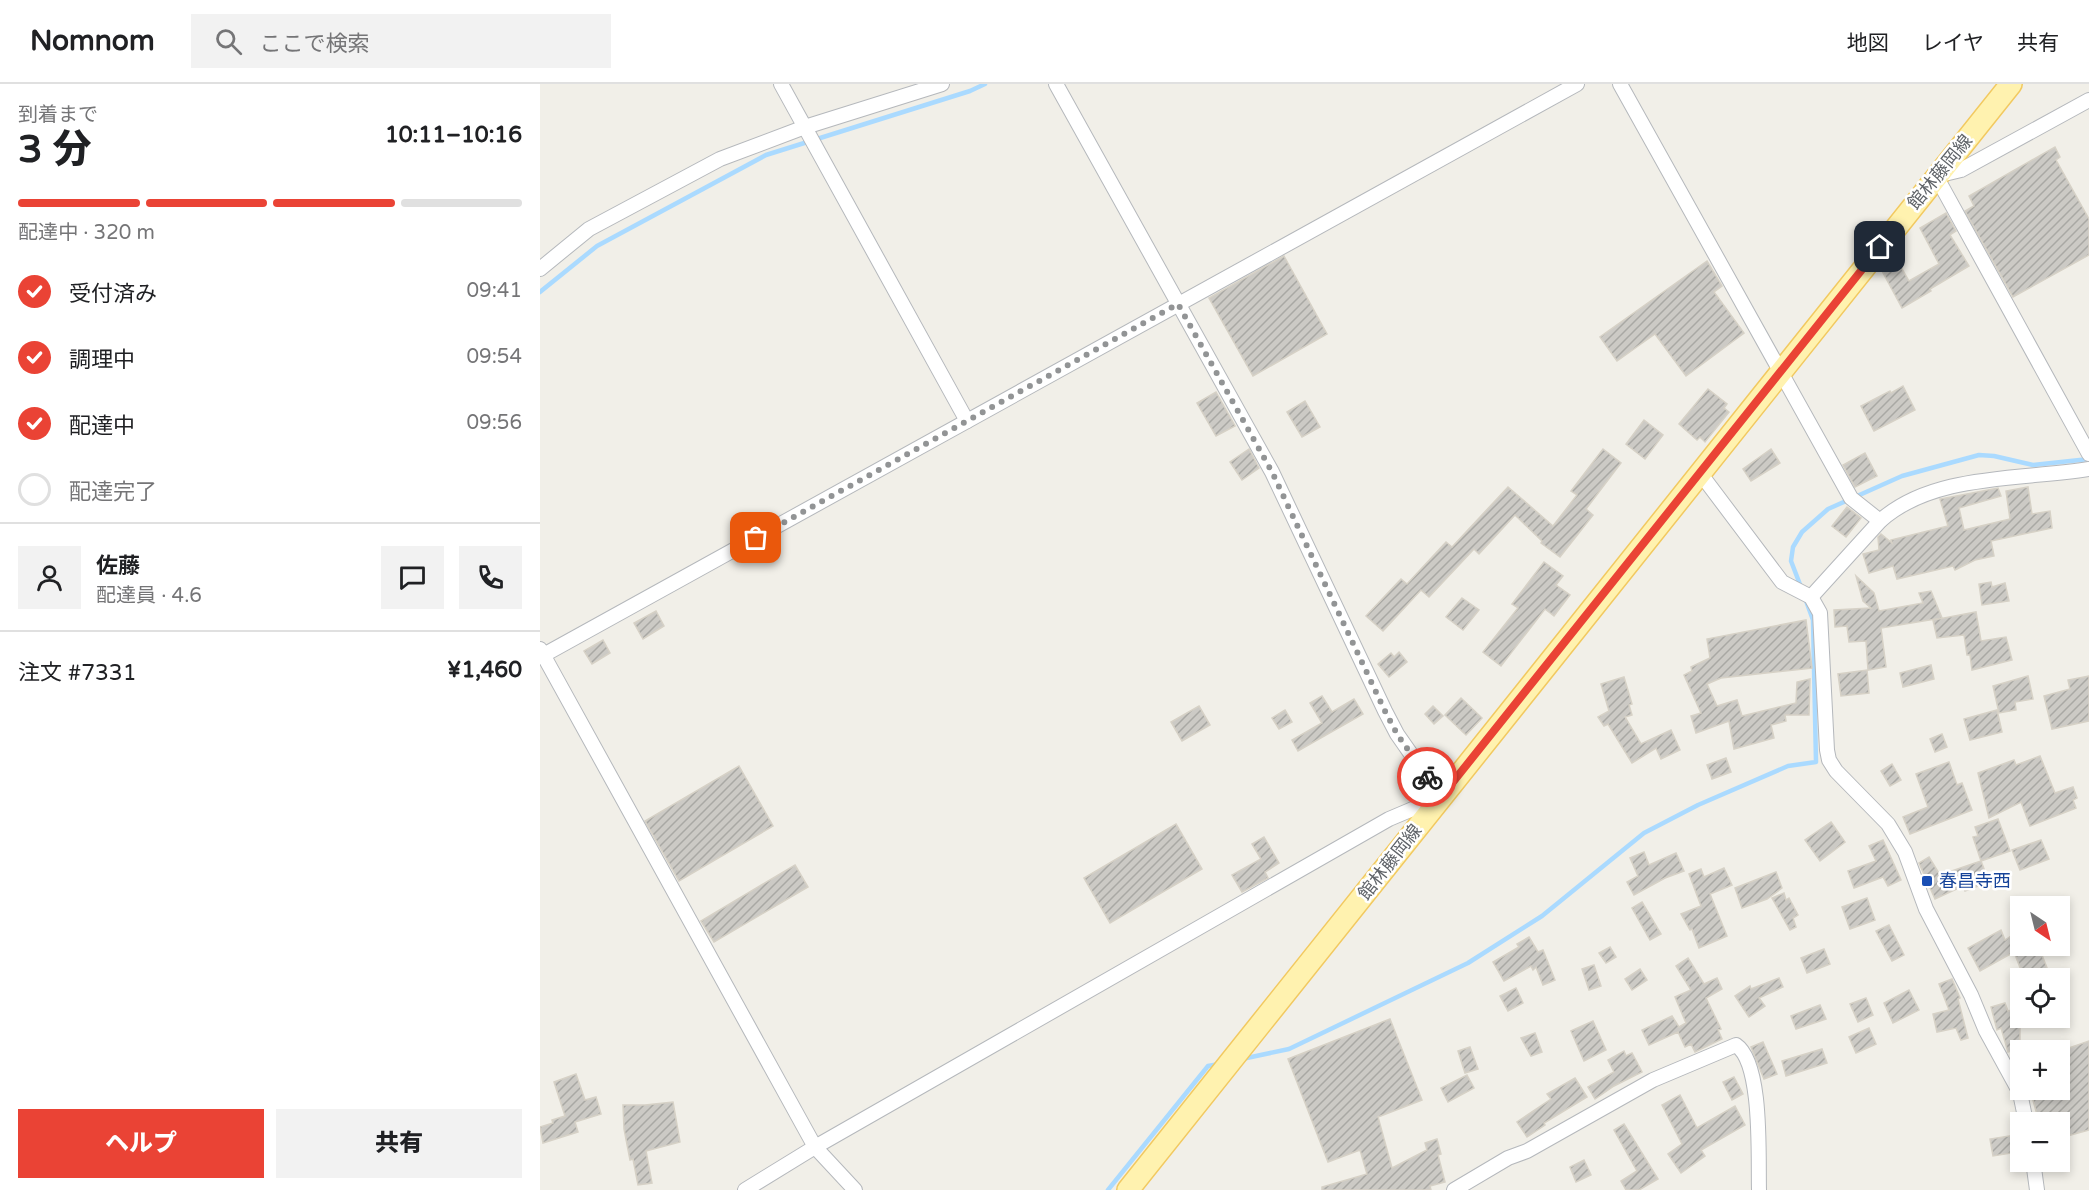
<!DOCTYPE html>
<html lang="ja">
<meta charset="utf-8">
<style>
:root{--surface:#fff;--page:#f2f2f2;--text:#202124;--muted:#757577;--line:#e0e0e0;--accent:#ea4335}
body{margin:0;font-family:"Varela Round","Noto Sans JP",sans-serif;background:var(--page);color:var(--text);height:100vh;display:flex;flex-direction:column;font-size:22px;white-space:nowrap}
*{box-sizing:border-box;margin:0}
p{font-size:20px;color:var(--muted)}
.icon{flex:none;width:33px;height:33px;fill:none;stroke:currentColor;stroke-width:2;stroke-linecap:round;stroke-linejoin:round}
.map{position:relative;flex:1;overflow:hidden}
.side{display:flex;flex-direction:column;background:var(--surface);width:540px}
.side>*{flex:none}
.needle{width:39px;rotate:145deg}
.fabs{position:absolute;left:1470px;top:812px;display:grid;gap:12px}
.fabs a{display:grid;place-items:center;width:60px;height:60px;border-radius:0px;background:var(--surface);box-shadow:0 3px 9px #0003;font-size:30px}
.pin{position:absolute;display:grid;place-items:center;width:51px;height:51px;color:#fff;margin:-26px;border-radius:12px;box-shadow:0 3px 9px #0006}
.courier{position:absolute;display:grid;place-items:center;width:60px;height:60px;margin:-30px;border:4px solid #ea4335;border-radius:50%;background:#fff;color:#222;box-shadow:0 2px 8px #0007}
.headline em{font-style:normal;font-weight:800}
.headline div{display:flex;flex-direction:column-reverse}
.headline{display:flex;align-items:center;justify-content:space-between;height:102px;padding:0 18px}
h1{font-size:39px;font-weight:800;line-height:45px}
.bar{display:grid;grid-template-columns:repeat(4,1fr);gap:9px 6px;align-content:center;height:72px;padding:0 18px}
.bar i{height:8px;border-radius:4px;background:var(--line)}
.bar .selected{background:var(--accent)}
.bar p{grid-column:span 4}
.line{display:flex;align-items:center;gap:15px;padding:0 18px;border-top:2px solid var(--line)}
.line div{flex:1}
.round{display:grid;place-items:center;flex:none;width:63px;height:63px;border-radius:0px;background:var(--page)}
ol{padding:0 18px;list-style:none}
li{display:flex;align-items:center;gap:18px;height:66px}
li p{margin-inline-start:auto}
li .icon{padding:6px;border-radius:50%;background:var(--accent);color:#fff;stroke-width:4}
li:last-child{color:var(--muted)}
li i{width:33px;height:33px;border:3px solid var(--line);border-radius:50%}
.button{display:flex;gap:12px;margin-top:auto;padding:12px 18px}
.button a{flex:1;height:69px;border-radius:0px;background:var(--accent);color:#fff;font-size:24px;font-weight:800;line-height:69px;text-align:center}
.button a+a{background:var(--page);color:var(--text)}
header{display:flex;align-items:center;gap:36px;box-sizing:border-box;height:84px;padding:0 30px;background:var(--surface);border-bottom:2px solid var(--line)}
header strong{font-size:28px}
nav{display:flex;gap:33px;margin-inline-start:auto;font-size:21px}
.search{width:420px;height:54px;background:var(--page);display:flex;align-items:center;gap:15px;box-sizing:border-box;padding:0 21px;border-radius:0px;color:var(--muted);font-size:22px}
main{display:flex;flex:1;min-height:0}
.map>svg:first-child{display:block}
.lines{fill:none;stroke-linecap:round;stroke-linejoin:round}
.stream{stroke:#aadaff;stroke-width:4.5}
.building{fill:url(#building-hatch);stroke:#d6d1c6;stroke-width:1.5}
.street-casing{stroke:#b5b8bc;stroke-width:16}
.primary-casing{stroke:#f2c960;stroke-width:24}
.street{stroke:#fff;stroke-width:14}
.primary{stroke:#fff2af;stroke-width:21}
.done{stroke:#929495;stroke-width:6;stroke-dasharray:0 10.8}
.route{stroke:#ea4335;stroke-width:8}
.transit-dot{fill:#1a4fb4;stroke:#fff;stroke-width:2}
.labels{text-anchor:middle;stroke-width:5;stroke-linejoin:round;paint-order:stroke}
.street-label{font-size:18px;fill:#5f6368;stroke:#fff}
.transit-label{font-size:18px;fill:#164399;stroke:#fff;text-anchor:start}
</style>
<header>
<strong>Nomnom</strong>
<div class="search"><svg class="icon" aria-label="search" viewBox="0 0 24 24"><circle cx="10" cy="10" r="6"/><path d="M15 15l6 6"/></svg>ここで検索</div>
<nav><a>地図</a><a>レイヤ</a><a>共有</a></nav>
</header>
<main>
<section class="side">
<div class="headline"><div><h1>3 分</h1><p>到着まで</p></div><em>10:11–10:16</em></div>
<div class="bar"><i class="selected"></i><i class="selected"></i><i class="selected"></i><i></i><p>配達中 · 320 m</p></div>
<ol>
<li><svg class="icon" aria-label="check" viewBox="0 0 24 24"><path d="M5 12l5 5 9-10"/></svg>受付済み<p>09:41</p></li>
<li><svg class="icon" aria-label="check" viewBox="0 0 24 24"><path d="M5 12l5 5 9-10"/></svg>調理中<p>09:54</p></li>
<li><svg class="icon" aria-label="check" viewBox="0 0 24 24"><path d="M5 12l5 5 9-10"/></svg>配達中<p>09:56</p></li>
<li><i></i>配達完了</li>
</ol>
<div class="line" style="height:108px"><a class="round"><svg class="icon" aria-label="person" viewBox="0 0 24 24"><circle cx="12" cy="8" r="4"/><path d="M4 21q1-7 8-7t8 7"/></svg></a><div><b>佐藤</b><p>配達員 · 4.6</p></div><a class="round"><svg class="icon" aria-label="chat" viewBox="0 0 24 24"><path d="M4 5h16v11H9l-5 4z"/></svg></a><a class="round"><svg class="icon" aria-label="phone" viewBox="0 0 24 24"><path d="M5 4h4l2 5-3 2q2 4 5 5l2-3 5 2v4C11 20 4 13 5 4z"/></svg></a></div>
<div class="line" style="height:78px"><div>注文 #7331</div><b>¥1,460</b></div>
<div class="button"><a>ヘルプ</a><a>共有</a></div>
</section>
<div class="map">
<svg width="1549" height="1106" viewBox="0 0 1549 1106">
<defs>
<pattern id="building-hatch" width="6" height="6" patternUnits="userSpaceOnUse" patternTransform="scale(1.5)"><rect width="6" height="6" fill="#cccac5"/><path d="M-1 1l2-2M0 6l6-6M5 7l2-2" fill="none" stroke="#a9a8a4"/></pattern>
</defs>
<rect width="100%" height="100%" fill="#f1efe8"/>
<g class="lines">
<g class="stream">
<path d="M0,208L57,162L226,71L430,7L445,0"/>
<path d="M1261,503L1251,477L1253,463L1262,448L1288,425L1362,392L1439,371L1454,372L1493,381L1549,375"/>
<path d="M702,975L749,965L928,879L1002,832L1104,749L1158,721L1248,682L1276,678L1273,536L1265,514"/>
<path d="M568,1106L668,982L679,980"/>
</g>
</g>
<g class="building">
<path d="M1515,63L1520,73L1516,76L1549,135V171L1473,213L1425,127L1434,122L1429,112Z"/>
<path d="M1406,129L1416,147L1410,151L1429,182L1390,205L1391,207L1362,224L1341,185L1357,176L1369,197L1399,180L1380,144Z"/>
<path d="M744,172L787,250L713,292L669,214Z"/>
<path d="M1167,177L1182,202L1174,208L1204,249L1146,292L1115,250L1077,277L1060,253Z"/>
<path d="M1363,302L1375,326L1334,347L1321,322L1350,307L1351,309Z"/>
<path d="M1168,305L1187,320L1184,324L1189,328L1165,358L1160,353L1157,356L1139,340Z"/>
<path d="M676,308L695,342L676,352L657,319Z"/>
<path d="M765,317L780,343L762,353L747,328Z"/>
<path d="M1104,336L1123,351L1105,375L1086,360Z"/>
<path d="M709,365L719,384L702,396L690,378Z"/>
<path d="M1063,365L1081,379L1046,425L1053,431L1020,473L1001,459L1002,457L975,431L939,470L934,465L889,513L881,506L843,547L826,532L861,495L867,500L906,458L912,463L968,403L1013,442L1037,411L1031,407Z"/>
<path d="M1231,365L1240,379L1211,397L1203,385Z"/>
<path d="M1325,369L1337,392L1315,403L1303,381Z"/>
<path d="M1488,403L1492,430L1510,427L1512,444L1451,457L1454,472L1435,476L1415,486L1413,482L1357,495L1353,482L1329,489L1323,470L1339,466L1338,453L1341,450L1352,459L1351,456L1408,442L1400,415L1458,404L1461,412L1419,424L1424,446L1470,435L1466,407Z"/>
<path d="M1307,423L1321,434L1306,453L1292,442Z"/>
<path d="M1004,478L1023,492L1016,501L1030,511L1014,532L1005,525L961,582L943,568L978,524L972,520Z"/>
<path d="M1316,492L1334,509L1339,527L1383,519L1379,509L1391,507L1402,534L1341,544L1346,583L1328,586L1326,557L1309,558L1307,542L1295,543L1294,526L1331,524L1323,517Z"/>
<path d="M1451,498L1452,503L1465,499L1469,517L1442,521L1439,500Z"/>
<path d="M922,514L939,526L923,546L906,533Z"/>
<path d="M116,527L124,542L103,555L94,539Z"/>
<path d="M1436,528L1441,557L1466,553L1472,576L1432,586L1430,571H1427L1424,551L1397,554L1393,536Z"/>
<path d="M1266,536L1272,584L1181,594L1167,600L1177,622L1197,616L1202,632L1256,619L1257,598L1270,595L1269,631H1245L1246,637L1231,641L1234,654L1194,665L1189,637L1156,649L1151,632L1161,629L1144,591L1152,587L1151,583L1170,574L1167,555Z"/>
<path d="M63,556L70,569L52,580L44,567Z"/>
<path d="M859,568L867,578L849,593L838,580L851,569L854,573Z"/>
<path d="M1391,581L1394,595L1363,603L1360,589Z"/>
<path d="M1327,586L1329,609L1301,612L1298,590Z"/>
<path d="M1488,592L1493,615L1475,618L1476,626L1459,629L1453,602Z"/>
<path d="M1549,592V637L1512,645L1504,612L1530,605L1528,596Z"/>
<path d="M1084,593L1092,620L1089,621L1092,631L1085,633L1101,660L1131,646L1140,666L1121,675L1116,664L1092,679L1068,640L1064,642L1058,633L1069,627L1061,600Z"/>
<path d="M782,612L792,628L814,615L823,630L758,667L752,656L782,639L770,619Z"/>
<path d="M921,614L942,634L926,651L905,631Z"/>
<path d="M659,622L670,641L642,657L631,638Z"/>
<path d="M893,622L903,632L894,640L885,630Z"/>
<path d="M745,626L752,638L739,645L732,634Z"/>
<path d="M1457,626L1462,648L1430,656L1424,635Z"/>
<path d="M1402,650L1407,663L1395,668L1390,655Z"/>
<path d="M1500,672L1515,709L1533,703L1537,714L1533,716L1536,724L1490,742L1481,718L1449,734L1438,689L1474,676L1476,681Z"/>
<path d="M1186,674L1191,688L1172,695L1167,681Z"/>
<path d="M1409,678L1417,701L1422,699L1432,726L1370,750L1363,733L1388,723L1376,690Z"/>
<path d="M1352,680L1361,696L1350,702L1341,687Z"/>
<path d="M199,682L233,742L139,797L105,737Z"/>
<path d="M1458,735L1470,767L1441,777L1433,753L1438,752L1435,743Z"/>
<path d="M1291,738L1305,758L1280,777L1265,756Z"/>
<path d="M636,740L662,785L570,839L544,794Z"/>
<path d="M724,753L739,779L725,788L728,794L702,808L692,791L721,775L712,760Z"/>
<path d="M1343,756L1361,796L1348,802L1343,793L1314,804L1308,787L1336,777L1329,762Z"/>
<path d="M1501,756L1509,775L1480,786L1472,766Z"/>
<path d="M1104,768L1109,781L1136,769L1144,787L1125,794L1094,811L1087,798L1098,792L1090,774Z"/>
<path d="M1389,773L1400,791L1441,777L1449,798L1425,807L1423,802L1395,815L1379,779Z"/>
<path d="M255,781L268,803L174,858L161,837Z"/>
<path d="M1184,784L1192,801L1170,810L1187,852L1159,864L1152,845L1150,846L1141,830L1161,822L1149,790L1161,785L1164,793Z"/>
<path d="M1236,788L1242,804L1227,815L1202,824L1195,804Z"/>
<path d="M1244,809L1246,816L1249,814L1258,831L1253,834L1256,843L1250,846L1232,814Z"/>
<path d="M1327,814L1335,836L1310,845L1302,823Z"/>
<path d="M1102,818L1121,850L1110,856L1092,824Z"/>
<path d="M1349,841L1364,871L1352,877L1336,847Z"/>
<path d="M1461,846L1465,856L1480,846V861H1498L1511,894H1484L1474,868L1440,887L1428,864Z"/>
<path d="M989,853L998,868L1003,866L1015,896L1003,901L996,883L993,886L991,882L964,897L953,878L979,863L977,860Z"/>
<path d="M1070,863L1076,873L1066,879L1059,869Z"/>
<path d="M1284,865L1290,880L1267,889L1261,874Z"/>
<path d="M1148,874L1164,900L1177,894L1182,905L1166,914L1181,945L1178,946L1182,955L1155,968L1151,960L1145,963L1138,948L1109,961L1102,946L1132,932L1139,943L1146,939L1135,913L1151,906L1136,882Z"/>
<path d="M1054,881L1061,902L1049,906L1042,885Z"/>
<path d="M1100,885L1107,896L1092,906L1085,895Z"/>
<path d="M1239,894L1243,903L1219,914L1225,922L1209,933L1195,912L1210,902L1211,905Z"/>
<path d="M1412,895L1420,914L1418,915L1428,954L1421,956L1416,944L1397,948L1393,930L1409,926L1399,900Z"/>
<path d="M976,904L983,919L968,927L960,912Z"/>
<path d="M1369,906L1379,926L1353,939L1344,919Z"/>
<path d="M1326,914L1333,931L1318,938L1310,920Z"/>
<path d="M1465,919L1468,927L1480,924V964L1468,968L1461,944L1457,946L1451,923Z"/>
<path d="M1280,921L1286,935L1256,945L1251,932Z"/>
<path d="M850,935L882,1016L838,1033L852,1084L887,1066L885,1059L897,1055L901,1070L898,1071L905,1098L890,1102L891,1106H782V1103L827,1090L820,1066L788,1078L748,975Z"/>
<path d="M1053,937L1066,966L1044,977L1031,947Z"/>
<path d="M1329,944L1336,960L1316,969L1309,953Z"/>
<path d="M995,949L1002,968L991,972L981,954Z"/>
<path d="M1549,957V1046L1527,1052L1525,1046L1520,1048V1038H1499L1491,1009L1504,1005H1520V967Z"/>
<path d="M1223,958L1237,990L1224,995L1211,963Z"/>
<path d="M930,963L938,985L925,989L918,967Z"/>
<path d="M1282,965L1287,979L1246,992L1242,977Z"/>
<path d="M1084,967L1086,972L1092,969L1102,988L1074,1002L1055,1015L1048,1003L1074,988L1068,976Z"/>
<path d="M36,990L45,1016L56,1013L61,1030L35,1038L38,1048L3,1059L0,1043L13,1039L12,1036L25,1032L14,998Z"/>
<path d="M927,991L934,1004L908,1018L901,1004Z"/>
<path d="M1194,993L1203,1010L1192,1016L1183,998Z"/>
<path d="M1035,994L1047,1013L1004,1039L1005,1041L987,1053L977,1038L1011,1015L1007,1010Z"/>
<path d="M1140,1011L1157,1044L1195,1022L1205,1041L1161,1066L1165,1072L1141,1089L1128,1070L1142,1060L1122,1021Z"/>
<path d="M133,1018L140,1058L106,1067L112,1099L98,1101L93,1075L90,1076L84,1045L83,1021H105Z"/>
<path d="M1084,1040L1118,1095L1099,1106H1086L1081,1097L1097,1087L1074,1046Z"/>
<path d="M1475,1051L1478,1068L1453,1072L1450,1055Z"/>
<path d="M1044,1076L1051,1091L1036,1098L1030,1083Z"/>
</g>
<g class="lines">
<g class="street-casing">
<g id="street">
<path d="M241,0L427,337"/>
<path d="M1080,0L1311,414L1340,437"/>
<path d="M1549,16L1421,86L1396,92L1549,370"/>
<path d="M0,185L49,145L180,75L265,43L402,0"/>
<path d="M1160,389L1242,498L1271,513L1280,529L1287,666L1289,676L1296,687L1348,740L1365,768L1386,825L1431,911L1446,947L1480,1009L1486,1038"/>
<path d="M1271,513L1340,437C1393,389 1482,396 1549,385"/>
<path d="M0,565L275,1063L315,1106"/>
<path d="M0,573L1037,0"/>
<path d="M1493,1077L1497,1106"/>
<path d="M205,1106L275,1063L849,735L901,713L857,650L845,627L732,388L516,0"/>
<path d="M914,1106L968,1074L987,1067L1113,996L1196,961C1223,979 1218,1074 1219,1106"/>
</g>
</g>
<g class="primary-casing">
<path id="primary" d="M588,1106L1471,0"/>
</g>
<use href="#street" class="street"/>
<use href="#primary" class="primary"/>
</g>
<g class="lines">
<path class="done" d="M216,454L638,220L732,388L845,627L857,650L887,693"/>
<path class="route" d="M887,693L901,713L1340,163"/>
</g>
<rect class="transit-dot" x="1381" y="791" width="12" height="12" rx="3"/>
<g class="labels">
<g class="street-label">
<text transform="translate(1400 88) rotate(-51)" y="6">館林藤岡線</text>
<text transform="translate(850 778) rotate(-52)" y="6">館林藤岡線</text>
</g>
<g class="transit-label">
<text x="1399" y="803">春昌寺西</text>
</g>
</g>
</svg>
<div class="fabs">
<a><svg class="needle" viewBox="-14 -14 28 28"><path d="M0-13l5 13h-10z" fill="#e53935"/><path d="M0 13l5-13h-10z" fill="#757577"/></svg></a>
<a><svg class="icon" aria-label="locate" viewBox="0 0 24 24"><circle cx="12" cy="12" r="6"/><path d="M12 2v4M12 18v4M2 12h4M18 12h4"/></svg></a>
<a>+</a>
<a>−</a>
</div>
<div class="pin" style="left:216px;top:454px;background:#ea580c"><svg class="icon" aria-label="bag" viewBox="0 0 24 24"><path d="M5 8h14l-1 12H6zM9 8a3 3 0 0 1 6 0"/></svg></div>
<div class="pin" style="left:1340px;top:163px;background:#1f2937"><svg class="icon" aria-label="home" viewBox="0 0 24 24"><path d="M3 11l9-7 9 7M6 9v11h12V9"/></svg></div>
<div class="courier" style="left:887px;top:693px"><svg class="icon" aria-label="bike" viewBox="0 0 24 24"><circle cx="6" cy="16" r="4"/><circle cx="18" cy="16" r="4"/><path d="M6 16l4-8h5l3 8M10 8l3 8H6M13 5h3"/></svg></div>
</div>
</main>
